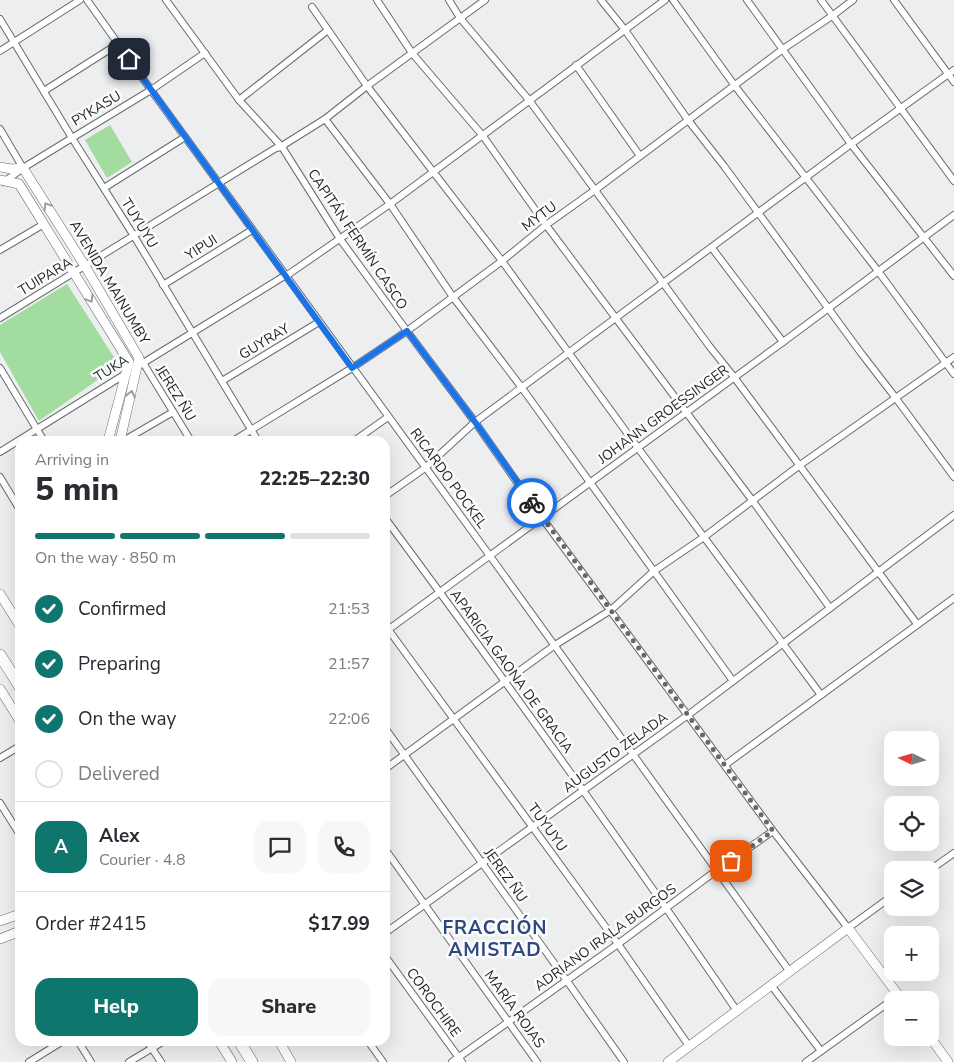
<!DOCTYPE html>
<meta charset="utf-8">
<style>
:root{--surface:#fff;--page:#f7f7f7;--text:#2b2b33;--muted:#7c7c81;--line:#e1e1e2;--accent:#0f766e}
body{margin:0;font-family:"Nunito Sans",sans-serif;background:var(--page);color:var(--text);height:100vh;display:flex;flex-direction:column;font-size:19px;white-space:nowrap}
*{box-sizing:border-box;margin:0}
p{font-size:16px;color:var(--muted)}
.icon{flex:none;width:28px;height:28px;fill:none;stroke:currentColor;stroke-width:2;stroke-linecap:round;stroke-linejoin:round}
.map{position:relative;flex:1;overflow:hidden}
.details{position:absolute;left:15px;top:436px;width:375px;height:610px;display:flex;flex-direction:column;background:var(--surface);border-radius:15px;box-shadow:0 5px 20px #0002}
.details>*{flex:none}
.needle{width:32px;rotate:275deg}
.fabs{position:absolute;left:884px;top:731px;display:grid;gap:10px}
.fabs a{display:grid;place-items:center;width:55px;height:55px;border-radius:10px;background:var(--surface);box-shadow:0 5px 20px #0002;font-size:25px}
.pin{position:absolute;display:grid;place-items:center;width:42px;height:42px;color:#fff;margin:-21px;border-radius:10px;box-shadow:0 2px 8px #0006}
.courier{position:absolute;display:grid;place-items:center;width:50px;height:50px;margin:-25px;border:4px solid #1a73e8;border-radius:50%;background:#fff;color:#222;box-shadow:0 1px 6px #0007}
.overview em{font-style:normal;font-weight:800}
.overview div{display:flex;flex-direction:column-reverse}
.overview{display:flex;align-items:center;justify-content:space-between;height:85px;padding:0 20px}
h1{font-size:32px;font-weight:800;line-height:38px}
.bar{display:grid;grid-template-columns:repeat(4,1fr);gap:8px 5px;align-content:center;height:60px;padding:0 20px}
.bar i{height:6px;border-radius:4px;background:var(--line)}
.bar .selected{background:var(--accent)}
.bar p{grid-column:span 4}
.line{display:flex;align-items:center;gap:12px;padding:0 20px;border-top:1px solid var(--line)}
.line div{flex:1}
.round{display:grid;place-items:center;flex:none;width:52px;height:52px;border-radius:15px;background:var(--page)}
ol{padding:0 20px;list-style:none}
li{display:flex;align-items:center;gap:15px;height:55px}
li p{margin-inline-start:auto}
li .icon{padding:5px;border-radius:50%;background:var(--accent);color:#fff;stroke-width:4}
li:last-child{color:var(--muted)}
li i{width:28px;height:28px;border:2px solid var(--line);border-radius:50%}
.button{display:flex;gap:10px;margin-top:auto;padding:10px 20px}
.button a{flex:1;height:58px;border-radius:15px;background:var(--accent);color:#fff;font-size:20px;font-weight:800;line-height:58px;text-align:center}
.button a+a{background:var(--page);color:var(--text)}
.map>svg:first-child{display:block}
.green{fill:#a2dc9e}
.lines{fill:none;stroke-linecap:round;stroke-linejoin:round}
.street-casing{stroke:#696b6c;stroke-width:8}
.secondary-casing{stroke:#696b6c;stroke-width:10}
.highway-casing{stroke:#696b6c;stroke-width:12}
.street{stroke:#fff;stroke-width:6}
.secondary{stroke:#fff;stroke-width:9}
.highway{stroke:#fff;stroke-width:11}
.oneway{stroke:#9a9b9b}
.done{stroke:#676869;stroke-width:5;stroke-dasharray:0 9}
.route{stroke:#1a73e8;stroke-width:6}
.labels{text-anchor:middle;stroke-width:5;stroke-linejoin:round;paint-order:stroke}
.street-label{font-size:14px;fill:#1f2021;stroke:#fafcfd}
.district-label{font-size:19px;font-weight:bold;letter-spacing:1px;fill:#304680;stroke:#fafcfd}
</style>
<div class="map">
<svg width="954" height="1062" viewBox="0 0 954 1062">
<rect width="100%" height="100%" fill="#edeef0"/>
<g class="green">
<path d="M110,125L132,162L107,178L85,140Z"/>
<path d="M67,284L119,365L39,421L0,352V325Z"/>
</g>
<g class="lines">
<g class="street-casing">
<g id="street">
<path d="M87,0L151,90L490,556L790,972"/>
<path d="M166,0L239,100L282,147L340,239L407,331L475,422L542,518L773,831L848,928L892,896"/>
<path d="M377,0L412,53L483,136L546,225L752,500L830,608"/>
<path d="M449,0L460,18L529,100L710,347L734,377L917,624"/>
<path d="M601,0L625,30L688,120L724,166L861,353L895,397L954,477"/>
<path d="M673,0L735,86L878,271L954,374"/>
<path d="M747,0L851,144L954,276"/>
<path d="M821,0L954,181"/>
<path d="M894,0L954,82"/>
<path d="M312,7L367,86L502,261L638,448L821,695"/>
<path d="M0,19L72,138L134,236L258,441"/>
<path d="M0,51L80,0"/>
<path d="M576,65L640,156"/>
<path d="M44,91L118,44"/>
<path d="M239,100L328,30"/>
<path d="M325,119L390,204L453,297L522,388L733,681"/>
<path d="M0,129L23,168"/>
<path d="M4,182L23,168L72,138L151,90L205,53"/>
<path d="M104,188L185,137"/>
<path d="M712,248L783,342"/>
<path d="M0,250L44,224"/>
<path d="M286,276L390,204L665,0"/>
<path d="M163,285L252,230"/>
<path d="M0,318L276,148L282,147L285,144L325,119L367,86L485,0"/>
<path d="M142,361L191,441"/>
<path d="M0,368L44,441"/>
<path d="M135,368L286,275"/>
<path d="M222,381L319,322"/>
<path d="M123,441L173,412"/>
<path d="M233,441L352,368L407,331L502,261L546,225L595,190L783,49L832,16L853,0"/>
<path d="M354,441L388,417"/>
<path d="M0,452L127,373"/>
<path d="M0,477L20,510"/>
<path d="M385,496L425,468L475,422L851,144L954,70"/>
<path d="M385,518C505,680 623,844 737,1011"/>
<path d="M385,625L618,944L689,1046"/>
<path d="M385,632L783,342L954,215"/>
<path d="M385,728L567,981L624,1062"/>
<path d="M0,758L20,746"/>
<path d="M725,765L954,598"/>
<path d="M385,769L555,645L611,610L654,571L704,537L800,465L954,357"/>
<path d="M0,803L20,835"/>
<path d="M385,849L537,1062"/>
<path d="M930,870L954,853"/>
<path d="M385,933L688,715L954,515"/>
<path d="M385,956L462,1062"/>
<path d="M771,985L821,1051"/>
<path d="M78,1041L91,1062"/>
<path d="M147,1041L161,1062"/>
<path d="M368,1041L383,1062"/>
<path d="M29,1062L63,1041"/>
<path d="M129,1062L164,1041"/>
<path d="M452,1062L618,944L717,870L773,831"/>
<path d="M806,1062L899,995"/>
</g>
</g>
<g class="secondary-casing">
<g id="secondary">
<path d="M0,167L11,169L23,168L85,266L139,358L120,441"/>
<path d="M0,180L19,184L129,362L108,441"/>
<path d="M0,594L20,626"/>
<path d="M0,689L20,721"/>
<path d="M0,921L20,914"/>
<path d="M0,939L20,931"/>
<path d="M930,1037L948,1062"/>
<path d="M219,1041L232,1062"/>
<path d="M279,1041L291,1062"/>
<path d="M668,1062L848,928L902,1000"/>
</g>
</g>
<g class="highway-casing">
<g id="highway">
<path d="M0,655L20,687"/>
<path d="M239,1041L252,1062"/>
</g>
</g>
<use href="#street" class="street"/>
<use href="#secondary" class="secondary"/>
<use href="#highway" class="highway"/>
</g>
<defs><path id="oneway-chevron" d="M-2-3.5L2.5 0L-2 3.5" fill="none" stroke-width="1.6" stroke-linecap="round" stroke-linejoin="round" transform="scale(1.25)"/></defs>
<g class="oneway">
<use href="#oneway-chevron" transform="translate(47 206) rotate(-122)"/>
<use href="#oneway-chevron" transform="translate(90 299) rotate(59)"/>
<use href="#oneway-chevron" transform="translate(131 394) rotate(-77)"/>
</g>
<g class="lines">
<path class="done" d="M532,503L773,831L731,861"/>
<path class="route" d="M129,59L352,368L407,331L475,422L532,503"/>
</g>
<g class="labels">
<g class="street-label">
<text transform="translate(96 108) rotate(-31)" y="5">PYKASU</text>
<text transform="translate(539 216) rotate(-37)" y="5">MYTU</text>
<text transform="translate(140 223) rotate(58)" y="5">TUYUYU</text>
<text transform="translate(358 239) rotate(56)" y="5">CAPITÁN FERMÍN CASCO</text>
<text transform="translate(201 247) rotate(-32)" y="5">YIPUI</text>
<text transform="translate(45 276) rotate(-31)" y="5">TUIPARA</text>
<text transform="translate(110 282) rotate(59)" y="5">AVENIDA MAINUMBY</text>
<text transform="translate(264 341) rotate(-31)" y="5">GUYRAY</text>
<text transform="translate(111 368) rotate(-32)" y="5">TUKA</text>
<text transform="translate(176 393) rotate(58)" y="5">JEREZ ÑU</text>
<text transform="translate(663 414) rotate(-36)" y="5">JOHANN GROESSINGER</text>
<text transform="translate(449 478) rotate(54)" y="5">RICARDO POCKEL</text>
<text transform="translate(512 671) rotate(54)" y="5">APARICIA GAONA DE GRACIA</text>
<text transform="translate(615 752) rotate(-36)" y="5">AUGUSTO ZELADA</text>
<text transform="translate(548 827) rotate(54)" y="5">TUYUYU</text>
<text transform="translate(506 875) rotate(54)" y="5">JEREZ ÑU</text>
<text transform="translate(605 937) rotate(-36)" y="5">ADRIANO IRALA BURGOS</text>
<text transform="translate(434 1002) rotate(54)" y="5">COROCHIRE</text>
<text transform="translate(515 1009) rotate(54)" y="5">MARÍA ROJAS</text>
</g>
<g class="district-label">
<text x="495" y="934">FRACCIÓN<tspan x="495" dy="22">AMISTAD</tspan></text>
</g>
</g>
</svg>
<div class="fabs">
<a><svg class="needle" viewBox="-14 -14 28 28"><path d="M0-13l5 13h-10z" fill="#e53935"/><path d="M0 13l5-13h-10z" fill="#7c7c81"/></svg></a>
<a><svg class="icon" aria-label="locate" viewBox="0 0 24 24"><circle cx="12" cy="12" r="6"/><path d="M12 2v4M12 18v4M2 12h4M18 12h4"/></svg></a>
<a><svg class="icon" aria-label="layers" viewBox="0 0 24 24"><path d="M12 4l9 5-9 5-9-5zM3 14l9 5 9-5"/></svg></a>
<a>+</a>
<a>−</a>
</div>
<div class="pin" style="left:731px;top:861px;background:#ea580c"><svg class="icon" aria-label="bag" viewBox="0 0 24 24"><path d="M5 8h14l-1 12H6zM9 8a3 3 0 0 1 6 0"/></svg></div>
<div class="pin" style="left:129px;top:59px;background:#1f2937"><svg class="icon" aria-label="home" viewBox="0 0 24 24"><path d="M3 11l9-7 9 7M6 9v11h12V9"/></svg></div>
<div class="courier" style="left:532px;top:503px"><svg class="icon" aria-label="bike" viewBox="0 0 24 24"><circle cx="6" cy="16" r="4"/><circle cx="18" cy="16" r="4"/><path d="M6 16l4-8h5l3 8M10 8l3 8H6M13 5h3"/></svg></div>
<section class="details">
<div class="overview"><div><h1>5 min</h1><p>Arriving in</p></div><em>22:25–22:30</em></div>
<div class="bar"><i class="selected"></i><i class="selected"></i><i class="selected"></i><i></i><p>On the way · 850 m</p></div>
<ol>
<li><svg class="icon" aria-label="check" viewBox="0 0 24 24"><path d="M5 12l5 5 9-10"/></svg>Confirmed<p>21:53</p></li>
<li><svg class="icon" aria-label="check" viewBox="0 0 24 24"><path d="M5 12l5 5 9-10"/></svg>Preparing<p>21:57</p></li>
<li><svg class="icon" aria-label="check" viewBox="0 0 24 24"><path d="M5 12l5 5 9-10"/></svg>On the way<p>22:06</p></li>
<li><i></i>Delivered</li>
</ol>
<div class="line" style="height:90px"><b class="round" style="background:var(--accent);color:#fff">A</b><div><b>Alex</b><p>Courier · 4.8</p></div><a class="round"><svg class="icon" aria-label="chat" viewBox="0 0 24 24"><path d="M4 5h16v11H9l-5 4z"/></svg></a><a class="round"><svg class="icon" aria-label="phone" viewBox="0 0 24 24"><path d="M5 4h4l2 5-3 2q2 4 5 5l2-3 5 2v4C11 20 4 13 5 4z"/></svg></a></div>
<div class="line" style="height:65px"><div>Order #2415</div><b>$17.99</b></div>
<div class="button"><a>Help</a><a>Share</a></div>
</section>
</div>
